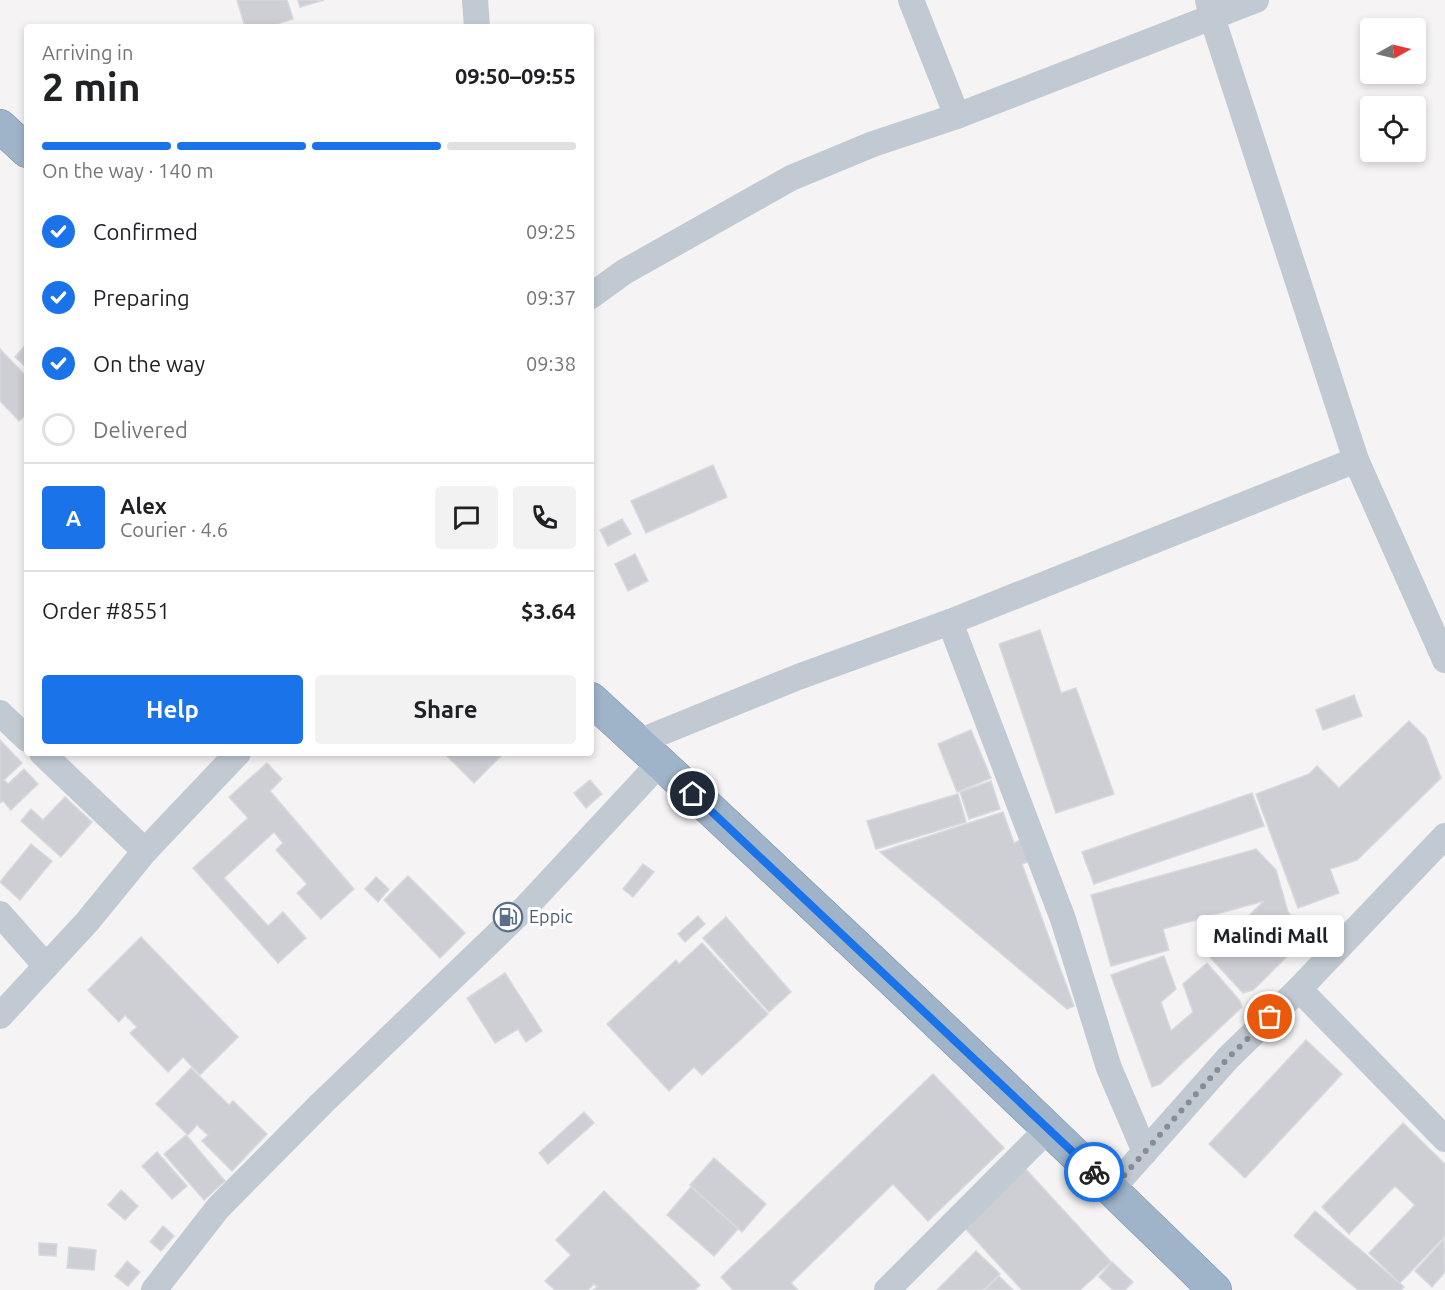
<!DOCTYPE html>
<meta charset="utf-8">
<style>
:root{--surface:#fff;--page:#f2f2f2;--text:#202124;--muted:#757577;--line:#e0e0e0;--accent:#1a73e8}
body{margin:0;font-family:Ubuntu,sans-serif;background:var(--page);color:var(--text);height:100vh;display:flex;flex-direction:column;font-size:22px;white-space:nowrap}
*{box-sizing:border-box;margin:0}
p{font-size:20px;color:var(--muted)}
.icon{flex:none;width:33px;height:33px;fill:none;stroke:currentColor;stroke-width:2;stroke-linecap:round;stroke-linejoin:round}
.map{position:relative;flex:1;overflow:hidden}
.details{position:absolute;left:24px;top:24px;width:570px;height:732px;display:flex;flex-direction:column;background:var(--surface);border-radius:6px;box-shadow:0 3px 9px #0003}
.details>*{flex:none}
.needle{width:39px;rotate:82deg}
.controls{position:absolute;left:1360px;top:18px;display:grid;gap:12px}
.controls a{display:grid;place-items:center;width:66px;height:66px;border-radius:6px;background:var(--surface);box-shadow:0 3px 9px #0003;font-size:30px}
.pin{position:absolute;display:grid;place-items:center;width:51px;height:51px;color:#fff;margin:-26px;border:3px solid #fff;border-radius:50%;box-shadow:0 2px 6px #0007}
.courier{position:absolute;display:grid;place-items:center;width:60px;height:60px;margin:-30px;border:4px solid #1a73e8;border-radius:50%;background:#fff;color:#222;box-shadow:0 2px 8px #0007}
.bubble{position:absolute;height:42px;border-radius:6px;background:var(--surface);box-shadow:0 3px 9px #0003;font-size:20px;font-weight:700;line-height:42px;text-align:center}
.head em{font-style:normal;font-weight:700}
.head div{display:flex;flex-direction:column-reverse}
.head{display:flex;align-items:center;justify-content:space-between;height:102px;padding:0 18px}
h1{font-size:39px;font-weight:700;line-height:45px}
.bar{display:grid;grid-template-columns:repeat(4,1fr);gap:9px 6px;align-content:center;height:72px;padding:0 18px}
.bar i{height:8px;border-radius:4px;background:var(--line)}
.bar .active{background:var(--accent)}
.bar p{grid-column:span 4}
.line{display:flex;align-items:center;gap:15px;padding:0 18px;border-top:2px solid var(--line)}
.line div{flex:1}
.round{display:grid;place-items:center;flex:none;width:63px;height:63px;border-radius:6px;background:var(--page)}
ol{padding:0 18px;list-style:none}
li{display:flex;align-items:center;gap:18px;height:66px}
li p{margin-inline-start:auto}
li .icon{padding:6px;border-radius:50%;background:var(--accent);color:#fff;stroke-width:4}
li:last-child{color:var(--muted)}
li i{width:33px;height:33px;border:3px solid var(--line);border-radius:50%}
.button{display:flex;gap:12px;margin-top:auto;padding:12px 18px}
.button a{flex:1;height:69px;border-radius:6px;background:var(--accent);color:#fff;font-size:24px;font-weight:700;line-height:69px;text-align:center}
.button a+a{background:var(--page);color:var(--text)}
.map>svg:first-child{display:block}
.building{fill:#cdcfd5;stroke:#d7d9de;stroke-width:1.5}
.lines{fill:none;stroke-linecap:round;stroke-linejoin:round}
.trunk-casing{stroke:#7690ad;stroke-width:34}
.minor{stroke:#c1cad2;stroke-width:26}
.trunk{stroke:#9fb4c9;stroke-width:33}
.done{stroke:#868d94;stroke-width:6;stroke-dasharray:0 10.8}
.route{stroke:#1a73e8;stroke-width:8}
.labels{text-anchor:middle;stroke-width:6;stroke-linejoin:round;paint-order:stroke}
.service-label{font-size:18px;fill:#4e5e75;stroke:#fff;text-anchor:start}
</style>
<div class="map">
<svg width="1445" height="1290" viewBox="0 0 1445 1290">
<rect width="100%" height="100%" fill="#f5f3f3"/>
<g class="building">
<path d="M237,0H287L293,19L267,27H245Z"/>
<path d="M298,0H324L300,7Z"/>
<path d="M27,343V368L15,357Z"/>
<path d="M0,349L27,377V414L19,421L0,401Z"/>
<path d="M713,465L727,497L646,533L631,501Z"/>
<path d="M622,519L631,534L608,546L600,530Z"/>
<path d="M635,554L648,581L628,591L615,564Z"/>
<path d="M1040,630L1061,693L1076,688L1114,794L1056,813L999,644Z"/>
<path d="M1354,695L1362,716L1323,730L1316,710Z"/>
<path d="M1409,721L1426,738L1441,778L1357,860L1330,869L1339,893L1298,908L1256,794L1309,774L1317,766L1339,788Z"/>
<path d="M971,730L991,778L957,792L938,744Z"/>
<path d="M0,740L22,763L4,780L8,784L24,769L38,784L11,810L3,801L0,803Z"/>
<path d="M444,753H504L474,783Z"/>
<path d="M267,763L282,779L270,791L354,889L321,919L297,893L307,884L276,850L283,843L274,832L224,878L268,926L283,912L306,938L278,963L193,868L248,818L229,797Z"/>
<path d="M590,780L602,794L586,808L574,793Z"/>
<path d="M991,781L1000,809L969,819L960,792Z"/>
<path d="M1252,793L1264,826L1094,884L1082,852Z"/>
<path d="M958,794L966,822L876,849L867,821Z"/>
<path d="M65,797L92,822L61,857L21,821L31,809L43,820Z"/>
<path d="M1003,812L1014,843L1025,838L1033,860L1022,864L1074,1006L1067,1009L880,852Z"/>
<path d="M31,844L52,861L20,900L0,882Z"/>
<path d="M1256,849L1276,870L1288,912L1309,935L1253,990L1243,993L1208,955L1264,901L1163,929L1169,950L1111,966L1091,895Z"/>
<path d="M643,864L654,872L633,897L623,889Z"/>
<path d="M408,876L465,933L440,958L384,900Z"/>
<path d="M376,877L389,889L378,902L365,889Z"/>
<path d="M698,916L705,924L685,942L678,934Z"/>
<path d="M726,917L791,992L769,1012L703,938Z"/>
<path d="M141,937L238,1037L200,1075L183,1057L168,1072L130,1033L137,1027L125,1015L119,1022L88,990Z"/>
<path d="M702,943L768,1014L702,1075L694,1067L669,1091L607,1024L676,960L679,964Z"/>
<path d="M1164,956L1176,989L1161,1002L1171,1031L1193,1012L1183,984L1207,963L1240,1001L1242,1007L1160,1084L1152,1087L1111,975Z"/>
<path d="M505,973L542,1031L526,1042L518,1029L495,1043L467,998Z"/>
<path d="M1306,1040L1342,1074L1245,1178L1209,1144Z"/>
<path d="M191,1068L229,1105L233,1101L267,1134L232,1171L202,1141L208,1135L197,1125L188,1135L156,1104Z"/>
<path d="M933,1074L1004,1148L928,1221L893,1184L791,1283L798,1290H733L721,1277Z"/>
<path d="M584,1112L594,1123L548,1164L539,1153Z"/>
<path d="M1403,1123L1445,1164V1236L1400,1283L1369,1253L1415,1205L1395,1186L1349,1234L1322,1207Z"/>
<path d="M186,1135L225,1181L204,1200L164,1154Z"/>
<path d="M157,1152L187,1186L172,1199L142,1166Z"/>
<path d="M714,1158L766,1204L742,1232L690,1185Z"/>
<path d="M1023,1166L1111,1262L1080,1290H1022L961,1224Z"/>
<path d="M691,1187L738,1229L714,1256L667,1215Z"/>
<path d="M121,1190L138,1206L125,1220L108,1205Z"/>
<path d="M604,1191L700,1285L695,1290H593L597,1287L594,1284L588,1290H555L545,1281L571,1255L556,1240Z"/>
<path d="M1315,1211L1404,1287L1401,1290H1358L1294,1236Z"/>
<path d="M163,1226L174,1236L161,1251L150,1242Z"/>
<path d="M1444,1239L1445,1272L1432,1287L1415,1271Z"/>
<path d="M39,1243L57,1244L56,1256L39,1255Z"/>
<path d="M69,1247L96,1250L94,1270L67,1268Z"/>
<path d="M976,1251L1000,1274L983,1290H937Z"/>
<path d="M127,1261L140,1272L128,1286L115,1276Z"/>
<path d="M1112,1262L1133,1282L1125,1290H1113L1099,1277Z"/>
<path d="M999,1276L1013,1290H985Z"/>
</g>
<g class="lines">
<g class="trunk-casing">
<g id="trunk">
<path d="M0,126L27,151"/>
<path d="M591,699C802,893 1010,1090 1215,1290"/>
</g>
</g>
<g class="minor">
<path d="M475,0L477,27"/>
<path d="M911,0L957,116"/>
<path d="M1208,0L1212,17L1356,460L1445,660"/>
<path d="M591,296L624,272L791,178L873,144L957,116L1256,0"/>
<path d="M950,622L1063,919L1109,1068L1145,1152"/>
<path d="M0,713L27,739"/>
<path d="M638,742L798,677L950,622L1356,460"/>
<path d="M42,753L145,851"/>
<path d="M0,914L46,966"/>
<path d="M1299,989L1445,1139"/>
<path d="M0,1016L87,922L145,851L238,753"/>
<path d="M1112,1189L1228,1058L1299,989L1445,836"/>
<path d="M154,1290L218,1208L321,1104L526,907L660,763"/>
<path d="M887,1290L1049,1128"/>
</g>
<use href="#trunk" class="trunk"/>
</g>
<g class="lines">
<path class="done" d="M1094,1172L1112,1189L1228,1058L1270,1017"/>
<path class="route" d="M693,794L1094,1172"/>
</g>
<defs>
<g id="fuel-ring" transform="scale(1.5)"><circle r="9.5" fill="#fff" stroke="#5c6f8a" stroke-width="1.5"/><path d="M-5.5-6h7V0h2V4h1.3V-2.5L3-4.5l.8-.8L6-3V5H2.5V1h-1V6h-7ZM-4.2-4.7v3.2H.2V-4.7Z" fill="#5c6f8a"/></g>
</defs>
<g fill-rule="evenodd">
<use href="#fuel-ring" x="508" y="917"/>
</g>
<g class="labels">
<g class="service-label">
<text x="529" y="923">Eppic</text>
</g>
</g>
</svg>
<div class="controls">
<a><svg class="needle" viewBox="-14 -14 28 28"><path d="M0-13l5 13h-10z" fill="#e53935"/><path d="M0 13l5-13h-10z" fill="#757577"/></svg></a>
<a><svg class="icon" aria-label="locate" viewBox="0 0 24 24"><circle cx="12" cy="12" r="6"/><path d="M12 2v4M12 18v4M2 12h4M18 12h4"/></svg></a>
</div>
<div class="pin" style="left:1270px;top:1017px;background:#ea580c"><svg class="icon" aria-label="bag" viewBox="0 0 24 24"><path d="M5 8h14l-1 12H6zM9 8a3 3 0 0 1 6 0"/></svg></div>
<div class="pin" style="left:693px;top:794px;background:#1f2937"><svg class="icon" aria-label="home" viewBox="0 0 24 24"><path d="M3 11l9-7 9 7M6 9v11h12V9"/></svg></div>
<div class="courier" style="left:1094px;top:1172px"><svg class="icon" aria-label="bike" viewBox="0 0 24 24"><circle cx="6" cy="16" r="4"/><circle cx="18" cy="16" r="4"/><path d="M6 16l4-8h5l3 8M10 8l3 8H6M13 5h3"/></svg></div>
<div class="bubble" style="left:1197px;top:915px;width:147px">Malindi Mall</div>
<section class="details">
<div class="head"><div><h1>2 min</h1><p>Arriving in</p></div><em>09:50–09:55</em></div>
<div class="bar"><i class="active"></i><i class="active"></i><i class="active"></i><i></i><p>On the way · 140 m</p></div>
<ol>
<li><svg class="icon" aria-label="check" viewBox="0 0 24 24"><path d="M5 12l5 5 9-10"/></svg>Confirmed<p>09:25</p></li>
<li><svg class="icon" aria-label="check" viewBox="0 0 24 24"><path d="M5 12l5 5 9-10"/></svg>Preparing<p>09:37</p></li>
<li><svg class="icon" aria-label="check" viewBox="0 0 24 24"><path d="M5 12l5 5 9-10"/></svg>On the way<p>09:38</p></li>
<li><i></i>Delivered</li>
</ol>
<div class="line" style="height:108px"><b class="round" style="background:var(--accent);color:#fff">A</b><div><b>Alex</b><p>Courier · 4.6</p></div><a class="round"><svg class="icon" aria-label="chat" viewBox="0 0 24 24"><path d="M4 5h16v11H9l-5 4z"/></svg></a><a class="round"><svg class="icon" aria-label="phone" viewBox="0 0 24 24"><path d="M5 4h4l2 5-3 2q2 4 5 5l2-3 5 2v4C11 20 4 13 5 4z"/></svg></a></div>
<div class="line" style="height:78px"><div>Order #8551</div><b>$3.64</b></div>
<div class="button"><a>Help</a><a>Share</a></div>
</section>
</div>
